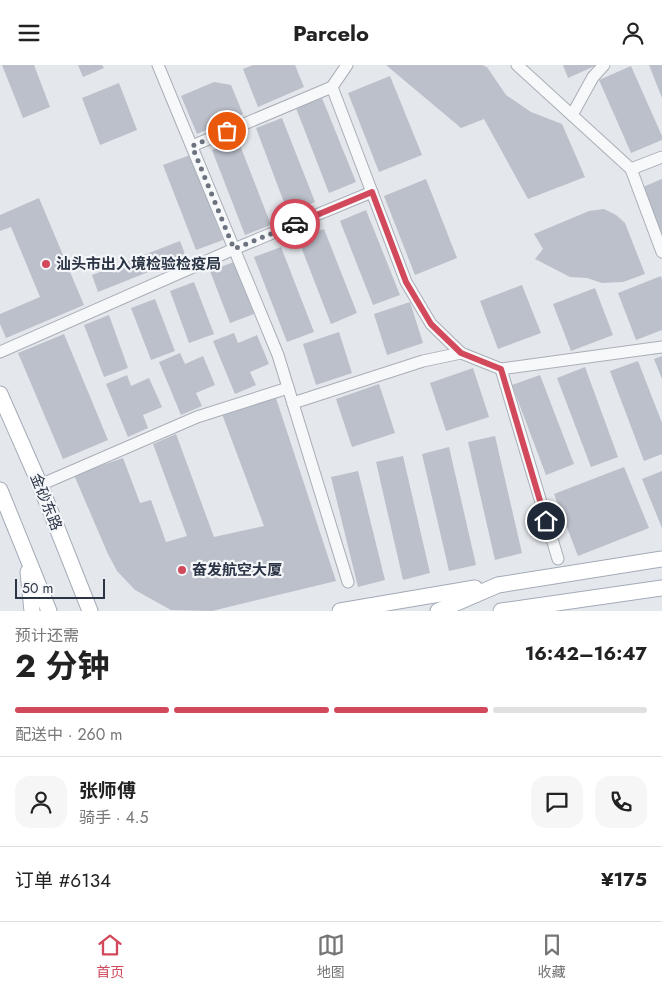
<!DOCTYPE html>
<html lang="zh">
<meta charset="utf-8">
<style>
:root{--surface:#fff;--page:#f6f6f6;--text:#222;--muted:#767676;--line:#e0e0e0;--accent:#d1495b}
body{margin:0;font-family:Jost,"Noto Sans SC",sans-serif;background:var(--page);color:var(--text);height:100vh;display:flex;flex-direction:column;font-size:19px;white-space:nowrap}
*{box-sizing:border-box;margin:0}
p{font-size:16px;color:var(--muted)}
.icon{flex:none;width:28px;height:28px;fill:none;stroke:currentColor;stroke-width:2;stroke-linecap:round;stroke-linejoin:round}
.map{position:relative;height:546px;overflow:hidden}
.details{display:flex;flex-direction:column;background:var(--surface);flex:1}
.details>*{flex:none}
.scale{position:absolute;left:15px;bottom:12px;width:90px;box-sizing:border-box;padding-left:5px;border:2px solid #2b3445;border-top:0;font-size:14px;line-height:18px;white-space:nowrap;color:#2b3445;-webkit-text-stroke:4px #f4f6f9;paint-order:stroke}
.pin{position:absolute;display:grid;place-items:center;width:42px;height:42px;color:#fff;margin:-21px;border:2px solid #fff;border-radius:50%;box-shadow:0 1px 5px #0007}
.courier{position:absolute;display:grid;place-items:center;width:50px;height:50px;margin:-25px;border:4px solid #d1495b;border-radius:50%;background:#fff;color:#222;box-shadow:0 1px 6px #0007}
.summary em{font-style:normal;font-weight:700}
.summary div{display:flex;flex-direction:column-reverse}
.summary{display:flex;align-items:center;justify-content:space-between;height:85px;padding:0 15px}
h1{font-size:32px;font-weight:700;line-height:38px}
.bar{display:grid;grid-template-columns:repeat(4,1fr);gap:8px 5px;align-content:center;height:60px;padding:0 15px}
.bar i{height:6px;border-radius:4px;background:var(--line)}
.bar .on{background:var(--accent)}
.bar p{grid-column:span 4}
.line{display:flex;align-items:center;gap:12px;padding:0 15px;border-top:1px solid var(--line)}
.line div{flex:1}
.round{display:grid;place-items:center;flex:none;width:52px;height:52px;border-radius:15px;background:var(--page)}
header{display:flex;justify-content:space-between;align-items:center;height:65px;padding:0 15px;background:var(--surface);font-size:22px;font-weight:700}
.tab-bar{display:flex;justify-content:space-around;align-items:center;height:70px;border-top:1px solid var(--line);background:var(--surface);font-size:14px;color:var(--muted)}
.tab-bar a{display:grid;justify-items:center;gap:2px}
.tab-bar .on{color:var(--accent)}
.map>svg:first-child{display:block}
.building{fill:#bbc0ca}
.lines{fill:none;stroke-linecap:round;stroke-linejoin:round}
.minor-casing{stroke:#a9aeb7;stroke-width:13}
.major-casing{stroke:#a3abb8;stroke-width:17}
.minor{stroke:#f7f8fa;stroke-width:11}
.major{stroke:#fff;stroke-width:15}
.done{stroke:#6c737f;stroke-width:5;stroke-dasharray:0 9}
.route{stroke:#d1495b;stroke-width:6}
.poi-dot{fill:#d1495b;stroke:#f4f6f9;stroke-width:2}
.labels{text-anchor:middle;stroke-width:4.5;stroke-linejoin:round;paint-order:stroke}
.poi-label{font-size:15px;font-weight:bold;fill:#2b3445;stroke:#f4f6f9;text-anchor:start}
.street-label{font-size:15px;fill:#2b3445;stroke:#f4f6f9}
</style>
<header><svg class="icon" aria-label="menu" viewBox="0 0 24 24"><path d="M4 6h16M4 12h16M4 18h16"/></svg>Parcelo<svg class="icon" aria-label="person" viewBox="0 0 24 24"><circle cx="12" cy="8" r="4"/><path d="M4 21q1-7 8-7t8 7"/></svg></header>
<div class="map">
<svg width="662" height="546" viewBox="0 0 662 546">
<rect width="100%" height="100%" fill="#e4e7ec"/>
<g class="building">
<path d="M2,0H34L50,42L23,53Z"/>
<path d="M78,0H102L104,3L83,12Z"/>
<path d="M253,0H295L304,22L258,42L243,4Z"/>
<path d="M386,0H482L487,2L506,30L531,47L562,59L585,112L528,134L484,54L461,63Z"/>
<path d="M563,0H597L568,13Z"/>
<path d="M649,0H662V33Z"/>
<path d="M631,1L662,71V75L631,88L599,15Z"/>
<path d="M390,11L422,90L379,107L348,28Z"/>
<path d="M214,17L231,20L243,49L197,69L181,31Z"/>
<path d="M119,18L137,65L100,80L82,33Z"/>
<path d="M322,33L356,117L329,128L296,43Z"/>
<path d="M282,53L315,137L288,148L256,63Z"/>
<path d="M238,75L271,160L245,170L212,85Z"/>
<path d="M190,90L223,175L196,185L163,100Z"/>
<path d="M426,114L457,193L415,210L384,131Z"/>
<path d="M662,114V172L643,122Z"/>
<path d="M39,133L84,240L6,273L0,259V249L40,232L11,162L0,166V150Z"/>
<path d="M604,144L616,150L625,158L645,209L623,217L602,218L587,213L570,212L535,194L543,184L534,169L589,146Z"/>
<path d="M366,145L400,230L373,240L340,156Z"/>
<path d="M324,164L357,248L331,259L298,174Z"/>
<path d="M180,176L186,192L98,227L92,210Z"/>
<path d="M281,182L314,267L287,277L254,192Z"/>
<path d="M234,197L254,249L230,258L210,206Z"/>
<path d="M661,211L662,215V265L636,275L618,228Z"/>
<path d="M194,217L214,269L189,278L170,226Z"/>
<path d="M522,220L541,268L498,284L480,236Z"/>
<path d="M595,223L613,270L571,286L553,239Z"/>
<path d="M155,234L175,286L151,295L131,243Z"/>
<path d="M410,237L423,278L387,290L374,249Z"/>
<path d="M109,250L128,303L104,312L84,260Z"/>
<path d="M339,267L352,308L316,320L303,279Z"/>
<path d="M234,268L238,278L257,270L269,299L250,307L256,320L235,329L213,276Z"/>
<path d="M64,269L108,375L63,394L18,288Z"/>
<path d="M180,288L185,299L203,291L215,320L196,328L202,341L181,350L159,297Z"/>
<path d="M662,291V314L654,294Z"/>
<path d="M638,296L662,358V389L644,396L610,306Z"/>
<path d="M585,302L618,392L591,402L557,313Z"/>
<path d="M473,303L489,352L446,366L430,318Z"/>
<path d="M127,310L131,321L149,313L162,342L143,350L148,363L128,372L106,319Z"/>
<path d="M540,310L574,399L546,410L512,320Z"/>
<path d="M379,319L395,368L352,382L336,334Z"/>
<path d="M276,333L336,516L212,546L171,545L135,525L117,506L108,489L74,410L123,393L140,438L151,435L166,477L187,471L153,379L176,369L214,472L264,461L222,349Z"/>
<path d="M495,371L522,488L495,495L468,377Z"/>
<path d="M449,382L476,500L449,506L422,389Z"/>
<path d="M403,391L430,508L403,515L376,397Z"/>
<path d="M624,402L649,463L578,491L554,429Z"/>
<path d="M358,406L385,515L358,522L331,412Z"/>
<path d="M662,406V463L642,414Z"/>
</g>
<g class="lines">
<g class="minor-casing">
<g id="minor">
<path d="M158,0L278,290L348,517"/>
<path d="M347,0L332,22L406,217L431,259L461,288"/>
<path d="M517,0L631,104L662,187"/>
<path d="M572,50L593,12L604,0"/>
<path d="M192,81L332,22"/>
<path d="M631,104L662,92"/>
<path d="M0,287L234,184L372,127"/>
<path d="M501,304L558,494"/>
<path d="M293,338L423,296L461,288L501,304L662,282"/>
<path d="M40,420L197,352L288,323"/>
</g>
</g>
<g class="major-casing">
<g id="major">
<path d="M0,329L40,420L90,546"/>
<path d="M0,425L49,546"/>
<path d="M28,507L32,546"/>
<path d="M340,546L475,523"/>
<path d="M438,546L498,520L662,494"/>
<path d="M501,546L662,523"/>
</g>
</g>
<use href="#minor" class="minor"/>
<use href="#major" class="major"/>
</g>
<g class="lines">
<path class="done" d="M227,66L192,81L234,184L295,159"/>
<path class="route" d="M295,159L372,127L406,217L431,259L461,288L501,304L546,456"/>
</g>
<g class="poi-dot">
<circle cx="46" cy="199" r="5"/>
<circle cx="182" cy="505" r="5"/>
</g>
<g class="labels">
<g class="poi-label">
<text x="56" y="204">汕头市出入境检验检疫局</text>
<text x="192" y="510">奋发航空大厦</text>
</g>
<g class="street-label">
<text transform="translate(46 437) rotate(68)" y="5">金砂东路</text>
</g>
</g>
</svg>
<div class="scale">50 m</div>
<div class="pin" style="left:227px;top:66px;background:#ea580c"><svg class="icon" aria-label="bag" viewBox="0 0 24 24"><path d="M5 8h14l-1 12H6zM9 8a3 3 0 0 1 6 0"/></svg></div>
<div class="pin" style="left:546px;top:456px;background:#1f2937"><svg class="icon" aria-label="home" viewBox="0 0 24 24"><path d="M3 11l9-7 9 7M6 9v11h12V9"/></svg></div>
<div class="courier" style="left:295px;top:159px"><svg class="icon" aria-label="car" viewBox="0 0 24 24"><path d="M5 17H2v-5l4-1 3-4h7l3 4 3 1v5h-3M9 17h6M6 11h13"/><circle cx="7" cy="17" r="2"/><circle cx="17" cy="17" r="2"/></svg></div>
</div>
<section class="details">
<div class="summary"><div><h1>2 分钟</h1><p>预计还需</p></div><em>16:42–16:47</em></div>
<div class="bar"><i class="on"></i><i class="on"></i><i class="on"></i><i></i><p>配送中 · 260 m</p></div>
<div class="line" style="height:90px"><a class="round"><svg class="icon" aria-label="person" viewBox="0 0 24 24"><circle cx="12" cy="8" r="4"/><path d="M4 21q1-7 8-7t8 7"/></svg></a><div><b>张师傅</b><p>骑手 · 4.5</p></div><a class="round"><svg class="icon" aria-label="chat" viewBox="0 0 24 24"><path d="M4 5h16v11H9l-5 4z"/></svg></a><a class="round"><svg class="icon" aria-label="phone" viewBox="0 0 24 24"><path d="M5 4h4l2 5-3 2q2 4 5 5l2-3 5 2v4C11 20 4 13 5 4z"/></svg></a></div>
<div class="line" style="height:65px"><div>订单 #6134</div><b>¥175</b></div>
</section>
<nav class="tab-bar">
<a class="on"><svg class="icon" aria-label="home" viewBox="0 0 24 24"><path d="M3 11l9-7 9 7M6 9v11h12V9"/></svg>首页</a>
<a><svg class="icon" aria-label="map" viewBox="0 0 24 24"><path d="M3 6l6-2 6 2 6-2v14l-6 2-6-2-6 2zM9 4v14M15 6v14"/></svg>地图</a>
<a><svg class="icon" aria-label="saved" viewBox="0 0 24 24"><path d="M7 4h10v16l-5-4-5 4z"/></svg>收藏</a>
</nav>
